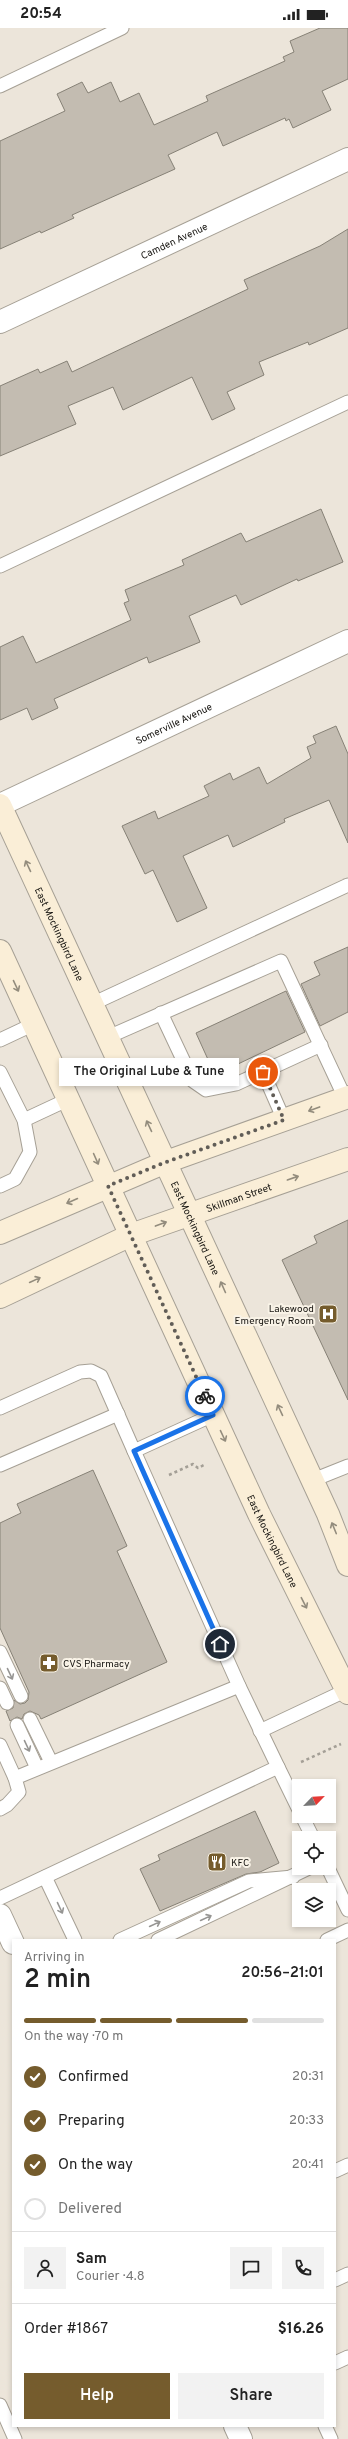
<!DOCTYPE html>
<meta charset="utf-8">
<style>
:root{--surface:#fff;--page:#f2f2f2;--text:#222;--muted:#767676;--line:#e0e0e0;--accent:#755c2d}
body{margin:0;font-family:Overpass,sans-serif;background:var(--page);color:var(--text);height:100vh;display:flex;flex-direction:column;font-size:15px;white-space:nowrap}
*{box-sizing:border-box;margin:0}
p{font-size:13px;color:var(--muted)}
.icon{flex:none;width:22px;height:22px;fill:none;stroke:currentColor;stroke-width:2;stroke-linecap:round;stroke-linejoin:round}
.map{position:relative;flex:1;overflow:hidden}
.panel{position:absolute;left:12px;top:1911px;width:324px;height:488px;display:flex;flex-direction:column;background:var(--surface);border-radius:0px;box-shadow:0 2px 6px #0003}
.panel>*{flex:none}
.needle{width:26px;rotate:65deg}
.tools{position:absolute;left:292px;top:1751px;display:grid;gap:8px}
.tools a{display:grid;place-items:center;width:44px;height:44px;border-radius:0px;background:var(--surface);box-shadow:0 2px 6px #0003;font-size:20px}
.pin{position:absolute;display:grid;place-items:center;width:34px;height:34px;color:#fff;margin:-17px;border:2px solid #fff;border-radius:50%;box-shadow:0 1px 4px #0007}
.courier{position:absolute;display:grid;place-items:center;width:40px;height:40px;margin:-20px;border:3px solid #1a73e8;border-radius:50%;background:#fff;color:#222;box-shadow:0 1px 5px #0007}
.bubble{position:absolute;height:28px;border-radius:0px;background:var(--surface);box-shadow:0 2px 6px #0003;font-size:13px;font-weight:600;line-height:28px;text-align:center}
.headline em{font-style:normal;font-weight:600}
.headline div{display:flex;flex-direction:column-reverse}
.headline{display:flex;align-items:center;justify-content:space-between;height:68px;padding:0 12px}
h1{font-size:26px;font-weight:600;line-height:30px}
.bar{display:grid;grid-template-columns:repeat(4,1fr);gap:6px 4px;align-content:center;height:48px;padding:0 12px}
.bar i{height:5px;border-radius:3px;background:var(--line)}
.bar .on{background:var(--accent)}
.bar p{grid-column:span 4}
.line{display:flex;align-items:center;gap:10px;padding:0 12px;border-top:1px solid var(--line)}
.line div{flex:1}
.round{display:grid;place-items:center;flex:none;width:42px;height:42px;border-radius:0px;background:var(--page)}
ol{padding:0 12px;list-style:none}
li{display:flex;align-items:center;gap:12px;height:44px}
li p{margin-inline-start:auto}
li .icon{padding:4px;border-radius:50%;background:var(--accent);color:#fff;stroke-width:4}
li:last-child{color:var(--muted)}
li i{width:22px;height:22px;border:2px solid var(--line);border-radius:50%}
.button{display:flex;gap:8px;margin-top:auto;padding:8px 12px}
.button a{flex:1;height:46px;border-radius:0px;background:var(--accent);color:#fff;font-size:16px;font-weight:600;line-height:46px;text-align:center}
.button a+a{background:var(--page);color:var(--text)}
.status{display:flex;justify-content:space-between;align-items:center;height:28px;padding:0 20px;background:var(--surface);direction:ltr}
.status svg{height:11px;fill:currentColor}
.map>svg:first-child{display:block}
.building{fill:#c3bcb1;stroke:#868176}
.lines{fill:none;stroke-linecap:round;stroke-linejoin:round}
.lane-casing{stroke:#a6a095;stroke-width:15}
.street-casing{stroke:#a6a095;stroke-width:24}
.secondary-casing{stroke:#a6a095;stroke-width:24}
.path{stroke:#a49f96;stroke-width:2.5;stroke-dasharray:3 3;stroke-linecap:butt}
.lane{stroke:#fff;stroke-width:13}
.street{stroke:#fff;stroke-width:22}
.secondary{stroke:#faeed7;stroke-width:22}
.oneway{stroke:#938c7d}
.oneway2{stroke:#969593}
.done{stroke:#615d57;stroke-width:4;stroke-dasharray:0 7.2}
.route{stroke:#1a73e8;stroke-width:5}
.labels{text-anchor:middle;stroke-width:4;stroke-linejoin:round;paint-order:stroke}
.street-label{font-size:10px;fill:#161410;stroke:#f9f3e7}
.poi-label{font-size:10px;fill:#161410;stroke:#f9f3e7;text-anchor:start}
</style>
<div class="status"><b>20:54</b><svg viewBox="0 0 49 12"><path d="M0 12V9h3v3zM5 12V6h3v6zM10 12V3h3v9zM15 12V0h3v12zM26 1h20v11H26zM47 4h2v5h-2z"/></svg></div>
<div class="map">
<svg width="348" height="2411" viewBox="0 0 348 2411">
<rect width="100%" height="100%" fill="#ece5da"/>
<g class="building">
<path d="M320,0H348V51L322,63L331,82L293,100L289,91L286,93L285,90L223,118L217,104L168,127L175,141L72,187L74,190L41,205L40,203L0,221V113L65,83L57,66L82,54L88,65L111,54L120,74L139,65L154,97L208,73L206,68L285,33L283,29L294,24L290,13Z"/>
<path d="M348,201V300L309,317L308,314L259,334L264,347L227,364L235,381L212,392L192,349L123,382L113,359L68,378L76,396L0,428V358L38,341L40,345L67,333L72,344L248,261L244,252L320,218Z"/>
<path d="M321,481L343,534L298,553L297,551L241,577L236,567L189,588L200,614L149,635L147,629L54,671L58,680L32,692L27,680L0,692V619L23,608L36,635L131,592L124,575L129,573L125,562L184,537L182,532L241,505L246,514Z"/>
<path d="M336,698L348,726V815L329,772L284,791L285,794L233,819L228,807L183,828L207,880L177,894L153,842L145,846L122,798L155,783L158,791L209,768L204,758L230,745L233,752L259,739L267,756L311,730L307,719L316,715L313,708Z"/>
<path d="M348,919V984L320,998L301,956L320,947L314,934Z"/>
<path d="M286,963L305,1004L215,1047L196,1005Z"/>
<path d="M348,1192V1372L282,1232L317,1215L314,1208Z"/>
<path d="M93,1442L127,1518L117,1523L167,1634L41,1691L39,1687L30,1683L24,1686L22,1691L17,1689L10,1693L6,1683L13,1680L14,1672L20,1676L25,1675L28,1672L29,1664L0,1600V1495L21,1485L17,1476Z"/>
<path d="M255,1783L279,1835L260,1844L246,1846L160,1883L140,1841L160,1832L158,1827Z"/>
</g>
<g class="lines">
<g class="lane-casing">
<g id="lane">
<path d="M0,58L122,0"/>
<path d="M0,538L348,374"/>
<path d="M92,976L348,857"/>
<path d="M161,985L193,1053L206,1062L236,1056L321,1017"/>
<path d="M108,1009L281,933L345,1070"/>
<path d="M0,1012L34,996"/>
<path d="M0,1044L24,1092L30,1124L15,1151L0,1158"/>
<path d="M263,1044L284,1092"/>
<path d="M24,1092L69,1071"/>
<path d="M0,1380L80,1344L91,1343L101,1348L134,1423L213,1387"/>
<path d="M0,1437L118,1386"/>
<path d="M313,1452L348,1438"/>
<path d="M0,1624L21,1668"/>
<path d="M0,1660L7,1675"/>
<path d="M30,1691L51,1734"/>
<path d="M17,1697L37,1740"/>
<path d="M260,1703L347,1662"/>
<path d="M0,1717L15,1750"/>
<path d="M278,1739L299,1782"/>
<path d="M0,1781L7,1777L19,1764L15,1750L239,1658L134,1423"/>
<path d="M302,1788L313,1810"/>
<path d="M328,1840L348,1882"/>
<path d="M45,1849L75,1912"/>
<path d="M0,1870L278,1739L239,1658"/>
<path d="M120,1912L249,1853L293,1849"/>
<path d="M158,1912L309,1840"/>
<path d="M327,1912L348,1902"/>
<path d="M335,2143L348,2137"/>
<path d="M335,2252L348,2246"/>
<path d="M335,2335L348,2329"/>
<path d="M0,2377L15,2411"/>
<path d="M325,2398L331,2411"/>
</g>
</g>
<g class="street-casing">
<g id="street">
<path id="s1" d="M0,294L348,131"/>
<path id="s2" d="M0,777L348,613"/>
<path d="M0,1887L13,1915"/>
<path d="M235,2398L241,2411"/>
</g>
</g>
<g class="secondary-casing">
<g id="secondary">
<path id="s3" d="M0,777L328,1486L348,1537"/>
<path id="s4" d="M0,923L259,1486L348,1665"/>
<path d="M0,1205L166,1134L348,1069"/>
<path id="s5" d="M0,1269L131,1207L348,1131"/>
</g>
</g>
<g class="path">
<path d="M169,1447L193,1436L198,1440L206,1436"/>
<path d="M301,1734L341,1716"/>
</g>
<use href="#lane" class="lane"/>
<use href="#street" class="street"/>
<use href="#secondary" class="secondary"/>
</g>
<defs><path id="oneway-shaft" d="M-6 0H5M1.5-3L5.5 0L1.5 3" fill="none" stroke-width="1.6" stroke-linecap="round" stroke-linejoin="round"/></defs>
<g class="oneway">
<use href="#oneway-shaft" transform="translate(28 838) rotate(-115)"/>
<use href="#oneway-shaft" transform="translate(16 958) rotate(65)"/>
<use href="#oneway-shaft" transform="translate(314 1081) rotate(160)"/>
<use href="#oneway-shaft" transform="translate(149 1098) rotate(-115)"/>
<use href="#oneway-shaft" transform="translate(96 1131) rotate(66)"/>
<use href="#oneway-shaft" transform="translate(293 1150) rotate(-19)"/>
<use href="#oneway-shaft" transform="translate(72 1173) rotate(156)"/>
<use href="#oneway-shaft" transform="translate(161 1196) rotate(-20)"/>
<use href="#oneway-shaft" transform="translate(35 1252) rotate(-25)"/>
<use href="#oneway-shaft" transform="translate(223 1259) rotate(-114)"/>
<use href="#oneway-shaft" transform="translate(280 1382) rotate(-115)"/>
<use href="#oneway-shaft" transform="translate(223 1408) rotate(65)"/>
<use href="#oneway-shaft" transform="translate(334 1500) rotate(-112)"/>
<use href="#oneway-shaft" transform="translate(304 1575) rotate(63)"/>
</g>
<g class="oneway2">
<use href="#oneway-shaft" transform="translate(10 1646) rotate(65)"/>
<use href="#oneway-shaft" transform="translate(27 1718) rotate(65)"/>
<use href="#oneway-shaft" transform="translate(60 1880) rotate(65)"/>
<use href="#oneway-shaft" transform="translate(206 1890) rotate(-25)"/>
<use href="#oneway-shaft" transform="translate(155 1896) rotate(-25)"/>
</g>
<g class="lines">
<path class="done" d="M205,1368L108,1158L166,1134L284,1092L263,1044"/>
<path class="route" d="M205,1368L213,1387L134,1423L220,1616"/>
</g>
<defs>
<g id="hospital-square" transform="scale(1)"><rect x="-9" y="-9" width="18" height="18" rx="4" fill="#755c2d" stroke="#f9f3e7"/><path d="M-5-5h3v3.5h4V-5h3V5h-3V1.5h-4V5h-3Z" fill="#fff"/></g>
<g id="pharmacy-square" transform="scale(1)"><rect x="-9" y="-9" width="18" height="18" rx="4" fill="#755c2d" stroke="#f9f3e7"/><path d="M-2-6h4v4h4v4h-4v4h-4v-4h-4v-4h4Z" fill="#fff"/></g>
<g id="restaurant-square" transform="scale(1)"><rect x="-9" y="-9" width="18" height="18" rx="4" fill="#755c2d" stroke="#f9f3e7"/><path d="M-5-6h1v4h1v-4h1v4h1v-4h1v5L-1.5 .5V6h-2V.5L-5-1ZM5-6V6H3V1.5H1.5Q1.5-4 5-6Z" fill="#fff"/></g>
</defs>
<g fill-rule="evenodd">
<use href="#hospital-square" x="328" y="1286"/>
<use href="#pharmacy-square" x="49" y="1635"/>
<use href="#restaurant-square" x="217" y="1834"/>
</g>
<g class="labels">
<g class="street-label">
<text dy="4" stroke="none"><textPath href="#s1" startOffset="192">Camden Avenue</textPath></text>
<text dy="4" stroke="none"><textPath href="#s2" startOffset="192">Somerville Avenue</textPath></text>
<text dy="4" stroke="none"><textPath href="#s3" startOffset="142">East Mockingbird Lane</textPath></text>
<text dy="4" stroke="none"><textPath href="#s5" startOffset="259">Skillman Street</textPath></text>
<text dy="4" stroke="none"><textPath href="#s3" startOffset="466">East Mockingbird Lane</textPath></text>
<text dy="4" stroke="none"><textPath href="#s4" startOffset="650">East Mockingbird Lane</textPath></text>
</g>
<g class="poi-label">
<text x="314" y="1284" text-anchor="end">Lakewood<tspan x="314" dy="12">Emergency Room</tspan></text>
<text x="63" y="1639">CVS Pharmacy</text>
<text x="231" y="1838">KFC</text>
</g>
</g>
</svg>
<div class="tools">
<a><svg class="needle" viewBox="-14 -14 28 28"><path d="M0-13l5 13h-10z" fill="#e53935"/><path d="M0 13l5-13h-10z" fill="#767676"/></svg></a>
<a><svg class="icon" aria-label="locate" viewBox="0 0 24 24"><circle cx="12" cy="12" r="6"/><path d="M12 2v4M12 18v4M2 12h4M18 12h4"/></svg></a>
<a><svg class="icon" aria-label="layers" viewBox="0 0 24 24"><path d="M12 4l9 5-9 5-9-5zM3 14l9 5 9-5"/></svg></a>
</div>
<div class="pin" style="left:263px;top:1044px;background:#ea580c"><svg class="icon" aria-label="bag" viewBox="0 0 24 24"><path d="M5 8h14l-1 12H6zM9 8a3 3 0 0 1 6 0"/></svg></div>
<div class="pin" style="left:220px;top:1616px;background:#1f2937"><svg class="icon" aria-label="home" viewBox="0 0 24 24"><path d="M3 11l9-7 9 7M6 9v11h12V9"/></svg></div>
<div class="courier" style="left:205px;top:1368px"><svg class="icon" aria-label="bike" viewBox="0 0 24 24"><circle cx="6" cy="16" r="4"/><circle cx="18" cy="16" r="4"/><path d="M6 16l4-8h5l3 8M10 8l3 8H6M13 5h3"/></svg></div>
<div class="bubble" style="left:59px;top:1030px;width:180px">The Original Lube &amp; Tune</div>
<section class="panel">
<div class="headline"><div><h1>2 min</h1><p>Arriving in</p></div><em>20:56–21:01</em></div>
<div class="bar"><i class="on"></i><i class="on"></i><i class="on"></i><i></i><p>On the way · 70 m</p></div>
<ol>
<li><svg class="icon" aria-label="check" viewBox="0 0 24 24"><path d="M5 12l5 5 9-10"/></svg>Confirmed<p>20:31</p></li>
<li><svg class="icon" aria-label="check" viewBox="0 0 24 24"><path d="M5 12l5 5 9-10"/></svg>Preparing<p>20:33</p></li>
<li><svg class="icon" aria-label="check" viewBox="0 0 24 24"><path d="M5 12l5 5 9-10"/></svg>On the way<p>20:41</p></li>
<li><i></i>Delivered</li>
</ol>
<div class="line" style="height:72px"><a class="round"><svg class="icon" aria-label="person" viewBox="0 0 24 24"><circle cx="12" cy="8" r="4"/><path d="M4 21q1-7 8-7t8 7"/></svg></a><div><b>Sam</b><p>Courier · 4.8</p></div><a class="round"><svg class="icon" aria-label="chat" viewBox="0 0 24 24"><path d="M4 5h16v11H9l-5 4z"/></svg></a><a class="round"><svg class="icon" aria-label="phone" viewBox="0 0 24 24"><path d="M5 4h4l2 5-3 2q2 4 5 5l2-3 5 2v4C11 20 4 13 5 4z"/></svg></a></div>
<div class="line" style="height:52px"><div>Order #1867</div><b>$16.26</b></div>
<div class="button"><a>Help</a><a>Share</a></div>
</section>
</div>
